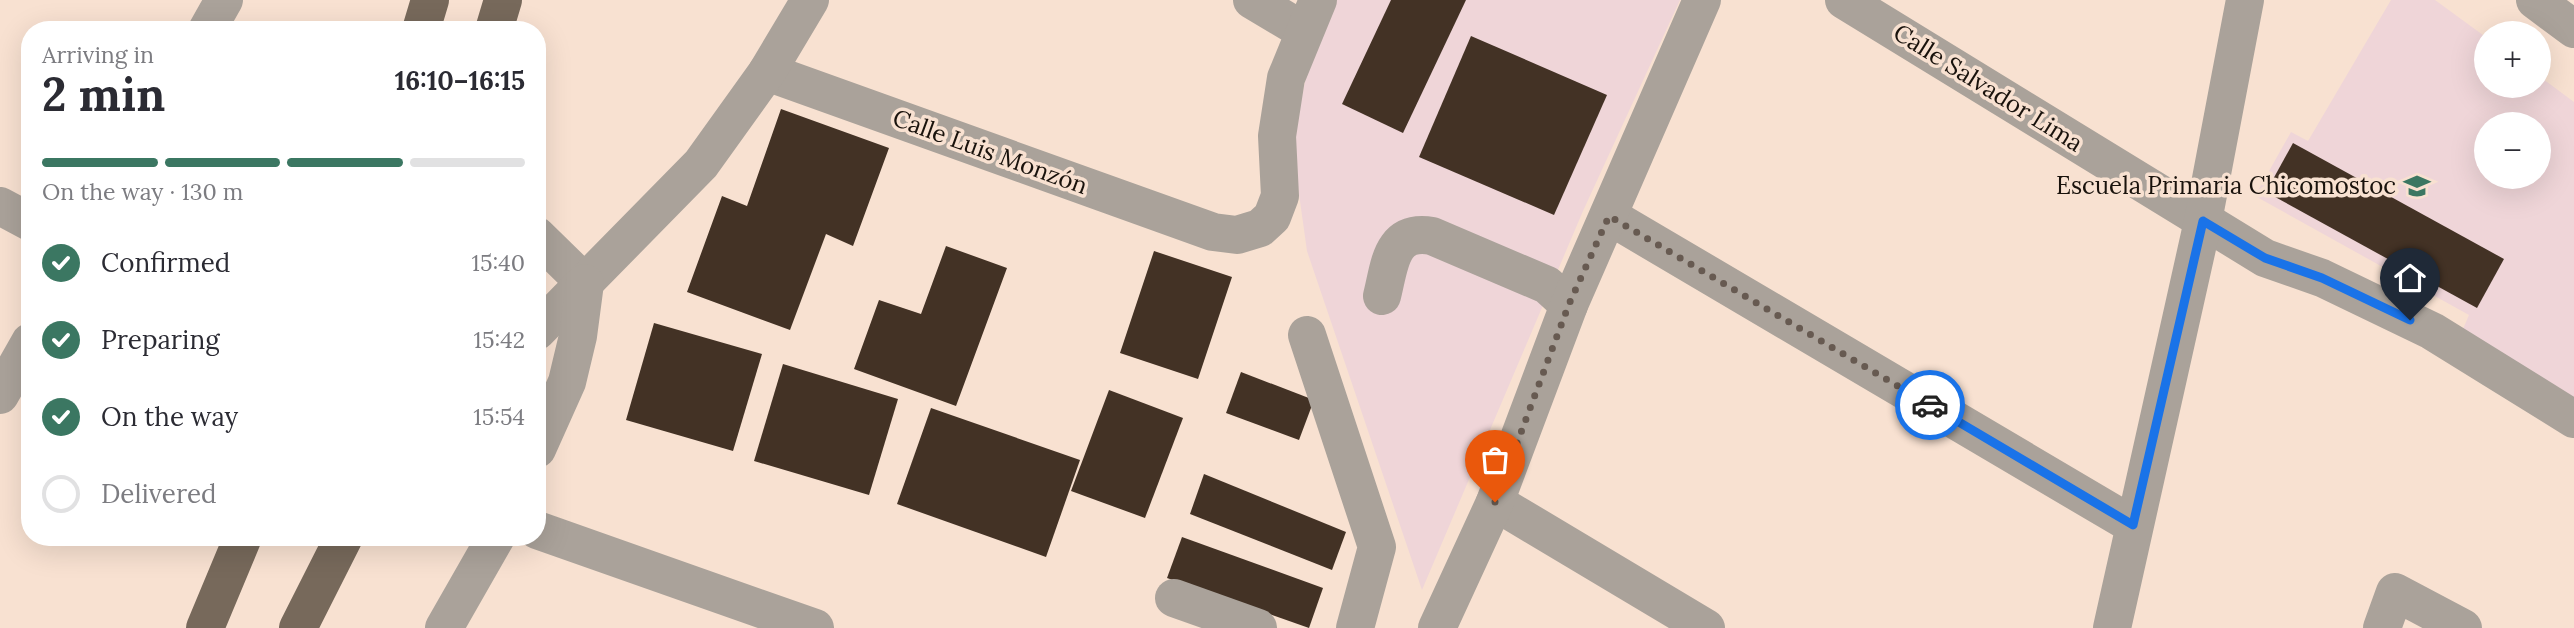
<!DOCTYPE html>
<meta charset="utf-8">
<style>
:root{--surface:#fff;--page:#f2f2f3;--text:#2b2b33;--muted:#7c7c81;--line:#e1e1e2;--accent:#3b7762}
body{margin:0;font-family:Lora,serif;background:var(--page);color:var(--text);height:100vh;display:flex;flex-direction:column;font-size:26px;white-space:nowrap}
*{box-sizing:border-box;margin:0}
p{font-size:23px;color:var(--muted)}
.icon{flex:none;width:38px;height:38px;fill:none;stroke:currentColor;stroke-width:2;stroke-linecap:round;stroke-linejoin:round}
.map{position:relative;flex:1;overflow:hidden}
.details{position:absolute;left:21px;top:21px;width:525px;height:525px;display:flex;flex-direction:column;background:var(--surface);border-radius:28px;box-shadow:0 7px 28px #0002}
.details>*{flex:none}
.fabs{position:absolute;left:2474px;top:21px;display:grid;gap:14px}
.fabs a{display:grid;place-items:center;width:77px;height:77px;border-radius:50%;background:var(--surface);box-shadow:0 7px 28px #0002;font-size:35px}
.pin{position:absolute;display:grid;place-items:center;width:60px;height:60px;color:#fff;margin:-72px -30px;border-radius:50% 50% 50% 0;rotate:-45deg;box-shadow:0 0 7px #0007}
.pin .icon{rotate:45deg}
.courier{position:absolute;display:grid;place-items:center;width:70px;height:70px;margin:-35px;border:5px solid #1a73e8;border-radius:50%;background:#fff;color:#222;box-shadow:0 2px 9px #0007}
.summary em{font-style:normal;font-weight:800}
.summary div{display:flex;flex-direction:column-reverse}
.summary{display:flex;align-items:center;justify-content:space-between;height:119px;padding:0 21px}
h1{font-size:46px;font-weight:800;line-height:52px}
.bar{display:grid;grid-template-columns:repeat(4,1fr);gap:10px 7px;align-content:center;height:84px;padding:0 21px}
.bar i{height:9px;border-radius:5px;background:var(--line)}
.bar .current{background:var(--accent)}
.bar p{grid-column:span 4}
ol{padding:0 21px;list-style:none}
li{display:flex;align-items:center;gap:21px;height:77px}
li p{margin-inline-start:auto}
li .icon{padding:7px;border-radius:50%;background:var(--accent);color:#fff;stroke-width:4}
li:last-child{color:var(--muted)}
li i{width:38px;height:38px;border:4px solid var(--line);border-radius:50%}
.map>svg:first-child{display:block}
.education{fill:#efd5d8;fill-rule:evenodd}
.building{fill:#433225}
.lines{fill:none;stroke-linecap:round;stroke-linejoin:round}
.minor{stroke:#aaa29a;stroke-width:38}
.major{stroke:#77695b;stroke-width:38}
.done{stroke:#675a51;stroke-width:7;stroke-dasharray:0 12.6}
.route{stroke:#1a73e8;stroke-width:9}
.labels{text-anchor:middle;stroke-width:7;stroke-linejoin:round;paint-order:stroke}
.street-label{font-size:24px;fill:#19120c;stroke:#f8e1d1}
.poi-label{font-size:24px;fill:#19120c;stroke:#f8e1d1;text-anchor:end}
</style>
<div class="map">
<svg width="2574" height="628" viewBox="0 0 2574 628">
<rect width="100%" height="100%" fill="#f8e1d1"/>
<g class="education">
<path d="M1332,0H1680L1583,211L1422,590L1307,251L1292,144L1315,34Z"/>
<path d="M2391,0H2435L2487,38V86H2539V76L2574,102V406L2463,329L2469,315L2255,196L2291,132L2308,141ZM2487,124H2539V177H2487Z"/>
</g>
<g class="building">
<path d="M1391,0H1466L1403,133L1342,104Z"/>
<path d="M1471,36L1607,95L1554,215L1419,157Z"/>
<path d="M781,109L889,148L853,246L826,234L790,330L687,292L722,196L747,206Z"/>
<path d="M2293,143L2504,259L2477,308L2266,192Z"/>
<path d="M946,246L1007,268L956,406L854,369L879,300L921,314Z"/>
<path d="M1154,251L1232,277L1198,379L1120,353Z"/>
<path d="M654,323L762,354L733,451L626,420Z"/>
<path d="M783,364L898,399L869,495L754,461Z"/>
<path d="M1241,372L1314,400L1299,440L1226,413Z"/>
<path d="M1109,390L1183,418L1145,518L1071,491Z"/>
<path d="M931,408L1080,460L1046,557L897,504Z"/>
<path d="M1204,474L1346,532L1332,570L1190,514Z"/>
<path d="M1182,537L1323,588L1309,628L1167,578Z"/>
</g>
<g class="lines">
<g class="minor">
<path d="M1252,0L1304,31"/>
<path d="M1844,0L2265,258L2322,278L2432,331L2574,419"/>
<path d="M2535,0L2574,29"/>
<path d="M207,30L224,0"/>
<path d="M767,72L1213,232L1237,235L1260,228L1272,217L1280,196L1277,136L1286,78L1318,0"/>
<path d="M0,206L30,222"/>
<path d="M1609,216L2133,525"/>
<path d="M537,236L585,283"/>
<path d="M1382,296C1390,265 1390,229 1432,236L1547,285L1569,305"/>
<path d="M537,331L701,164L767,72L810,0"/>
<path d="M1307,335L1377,547L1355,628"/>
<path d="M0,395L30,342"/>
<path d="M537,449L567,382L578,336L585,283"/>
<path d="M1495,502L1706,628"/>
<path d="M537,530L815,628"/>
<path d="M1174,598L1258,628"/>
<path d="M444,628L496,537"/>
<path d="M1437,628L1495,502L1569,305L1702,0"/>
<path d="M2112,628L2203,221L2245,0"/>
<path d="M2382,628L2395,592L2463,628"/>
</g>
<g class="major">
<path d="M421,30L430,0"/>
<path d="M494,30L503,0"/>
<path d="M205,628L243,537"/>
<path d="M298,628L344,537"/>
</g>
</g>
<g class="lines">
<path class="done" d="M1495,502L1569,304L1609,216L1930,405"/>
<path class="route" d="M1930,405L2133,525L2203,221L2265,258L2322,278L2410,320"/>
</g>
<defs>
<g id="school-bare" transform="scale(2.1)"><path d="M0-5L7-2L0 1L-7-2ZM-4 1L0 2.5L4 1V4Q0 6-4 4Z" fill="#3b7762" stroke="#f8e1d1" stroke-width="2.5" paint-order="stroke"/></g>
</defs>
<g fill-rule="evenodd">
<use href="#school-bare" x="2417" y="186"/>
</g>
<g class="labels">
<g class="street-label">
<text transform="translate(1988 88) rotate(32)" y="8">Calle Salvador Lima</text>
<text transform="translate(990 152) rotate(20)" y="8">Calle Luis Monzón</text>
</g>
<g class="poi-label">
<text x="2396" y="194">Escuela Primaria Chicomostoc</text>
</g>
</g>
</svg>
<div class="fabs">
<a>+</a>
<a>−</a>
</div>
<div class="pin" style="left:1495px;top:502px;background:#ea580c"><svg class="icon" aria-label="bag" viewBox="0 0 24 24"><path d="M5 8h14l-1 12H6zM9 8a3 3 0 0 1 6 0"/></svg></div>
<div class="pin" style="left:2410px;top:320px;background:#1f2937"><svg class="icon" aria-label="home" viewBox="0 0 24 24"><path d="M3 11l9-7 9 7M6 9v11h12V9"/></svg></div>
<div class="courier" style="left:1930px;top:405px"><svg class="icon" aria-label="car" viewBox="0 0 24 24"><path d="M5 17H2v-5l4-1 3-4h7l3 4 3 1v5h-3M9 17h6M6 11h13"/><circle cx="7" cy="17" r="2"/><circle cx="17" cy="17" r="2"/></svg></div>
<section class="details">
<div class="summary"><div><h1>2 min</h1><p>Arriving in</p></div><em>16:10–16:15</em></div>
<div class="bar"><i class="current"></i><i class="current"></i><i class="current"></i><i></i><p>On the way · 130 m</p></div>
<ol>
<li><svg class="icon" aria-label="check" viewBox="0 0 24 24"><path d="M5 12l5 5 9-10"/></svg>Confirmed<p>15:40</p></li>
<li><svg class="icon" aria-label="check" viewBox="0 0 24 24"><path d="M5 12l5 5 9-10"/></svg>Preparing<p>15:42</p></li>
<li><svg class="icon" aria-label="check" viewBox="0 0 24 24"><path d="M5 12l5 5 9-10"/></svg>On the way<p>15:54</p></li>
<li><i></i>Delivered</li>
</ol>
</section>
</div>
